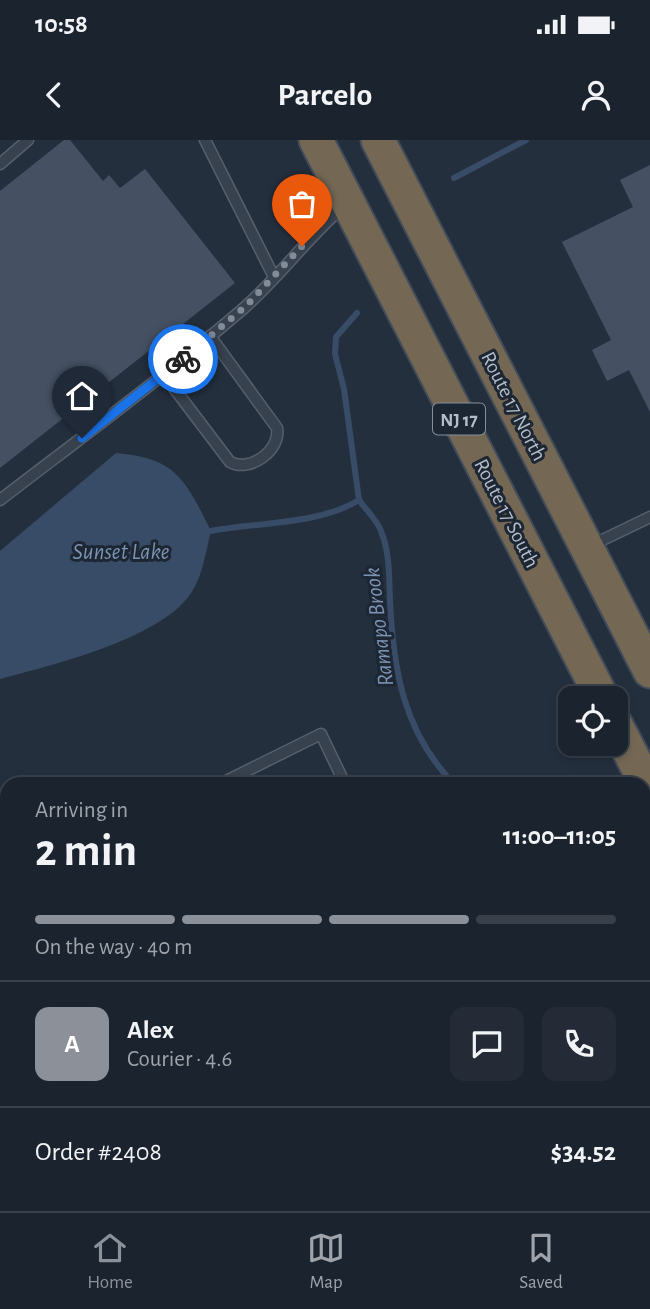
<!DOCTYPE html>
<meta charset="utf-8">
<style>
:root{--surface:#1b232e;--page:#242b36;--text:#f1f3f6;--muted:#a0a4aa;--line:#39404a;--accent:#8c9099}
body{margin:0;font-family:"Alegreya Sans",sans-serif;background:var(--page);color:var(--text);height:100vh;display:flex;flex-direction:column;font-size:26px;white-space:nowrap}
*{box-sizing:border-box;margin:0}
p{font-size:23px;color:var(--muted)}
.icon{flex:none;width:38px;height:38px;fill:none;stroke:currentColor;stroke-width:2;stroke-linecap:round;stroke-linejoin:round}
.map{position:relative;flex:1;overflow:hidden}
.panel{position:absolute;left:0px;top:637px;width:651px;height:434px;display:flex;flex-direction:column;background:var(--surface);border-radius:21px 21px 0 0;box-shadow:0 4px 10px #0003,0 0 0 2px var(--line)}
.panel>*{flex:none}
.buttons{position:absolute;left:558px;top:546px;display:grid;gap:14px}
.buttons a{display:grid;place-items:center;width:70px;height:70px;border-radius:14px;background:var(--surface);box-shadow:0 4px 10px #0003,0 0 0 2px var(--line);font-size:35px}
.pin{position:absolute;display:grid;place-items:center;width:60px;height:60px;color:#fff;margin:-72px -30px;border-radius:50% 50% 50% 0;rotate:-45deg;box-shadow:0 0 7px #0007}
.pin .icon{rotate:45deg}
.courier{position:absolute;display:grid;place-items:center;width:70px;height:70px;margin:-35px;border:5px solid #1a73e8;border-radius:50%;background:#fff;color:#222;box-shadow:0 2px 9px #0007}
.head em{font-style:normal;font-weight:700}
.head div{display:flex;flex-direction:column-reverse}
.head{display:flex;align-items:center;justify-content:space-between;height:119px;padding:0 35px}
h1{font-size:46px;font-weight:700;line-height:52px}
.bar{display:grid;grid-template-columns:repeat(4,1fr);gap:10px 7px;align-content:center;height:84px;padding:0 35px}
.bar i{height:9px;border-radius:5px;background:var(--line)}
.bar .active{background:var(--accent)}
.bar p{grid-column:span 4}
.line{display:flex;align-items:center;gap:18px;padding:0 35px;border-top:2px solid var(--line)}
.line div{flex:1}
.round{display:grid;place-items:center;flex:none;width:74px;height:74px;border-radius:14px;background:var(--page)}
.status{display:flex;justify-content:space-between;align-items:center;height:49px;padding:0 35px;background:var(--surface);direction:ltr}
.status svg{height:19px;fill:currentColor}
header{display:flex;justify-content:space-between;align-items:center;height:91px;padding:0 35px;background:var(--surface);font-size:32px;font-weight:700}
.menu{display:flex;justify-content:space-around;align-items:center;height:98px;border-top:2px solid var(--line);background:var(--surface);font-size:19px;color:var(--muted)}
.menu a{display:grid;justify-items:center;gap:4px}
.menu .active{color:var(--accent)}
.map>svg:first-child{display:block}
.water{fill:#394c67}
.lines{fill:none;stroke-linecap:round;stroke-linejoin:round}
.stream{stroke:#394c67;stroke-width:6}
.building{fill:#455162}
.lane-casing{stroke:#565f6c;stroke-width:13}
.highway-casing{stroke:#434c59;stroke-width:37}
.lane{stroke:#38414e;stroke-width:10}
.highway{stroke:#746855;stroke-width:33}
.done{stroke:#828b98;stroke-width:7;stroke-dasharray:0 12.6}
.route{stroke:#1a73e8;stroke-width:9}
.labels{text-anchor:middle;stroke-width:6;stroke-linejoin:round;paint-order:stroke}
.shield{fill:#1d2633;stroke:#878f9c;stroke-width:2}
.shield-label{font-size:19px;font-weight:bold;fill:#b4bcc9}
.street-label{font-size:21px;fill:#b4bcc9;stroke:#1d2633}
.water-label{font-size:23px;font-style:italic;fill:#7c92b1;stroke:#1d2633}
</style>
<div class="status"><b>10:58</b><svg viewBox="0 0 49 12"><path d="M0 12V9h3v3zM5 12V6h3v6zM10 12V3h3v9zM15 12V0h3v12zM26 1h20v11H26zM47 4h2v5h-2z"/></svg></div>
<header><svg class="icon" aria-label="back" viewBox="0 0 24 24"><path d="M15 5l-7 7 7 7"/></svg>Parcelo<svg class="icon" aria-label="person" viewBox="0 0 24 24"><circle cx="12" cy="8" r="4"/><path d="M4 21q1-7 8-7t8 7"/></svg></header>
<div class="map">
<svg width="650" height="1071" viewBox="0 0 650 1071">
<rect width="100%" height="100%" fill="#242f3e"/>
<path class="water" d="M116,313C176,318 185,339 211,391C205,414 203,437 189,456C156,500 52,525 0,539V411Z"/>
<g class="lines">
<g class="stream">
<path d="M454,38L526,0"/>
<path d="M359,360C366,370 377,380 381,391C390,413 389,437 390,460C393,530 404,593 454,644"/>
<path d="M211,391C258,382 318,385 359,360L344,249L335,214L336,197L357,173"/>
<path d="M644,845L650,848"/>
</g>
</g>
<g class="building">
<path d="M64,0H70L103,41L109,35L120,48L145,29L235,143L0,328V51Z"/>
<path d="M650,25V272L629,230L607,241L592,210L611,200L562,102L633,67L620,40Z"/>
</g>
<g class="lines">
<g class="lane-casing">
<g id="lane">
<path d="M205,0L274,137"/>
<path d="M0,24L28,0"/>
<path d="M164,235L230,322C250,333 281,310 277,288L210,196"/>
<path d="M0,360C82,297 165,236 244,168C280,136 308,97 345,65"/>
<path d="M590,406L650,377"/>
<path d="M220,644L321,594L345,644"/>
<path d="M0,757L7,750"/>
<path d="M644,787L650,783"/>
<path d="M644,935L650,934"/>
<path d="M218,1064L222,1071"/>
<path d="M508,1064L511,1071"/>
<path d="M614,1064L618,1071"/>
<path d="M12,1071L20,1064"/>
<path d="M133,1071L147,1064"/>
<path d="M276,1071L290,1064"/>
</g>
</g>
<g class="highway-casing">
<g id="highway">
<path d="M316,0L602,558"/>
<path d="M378,0L650,531"/>
<path d="M616,585L650,651"/>
</g>
</g>
<use href="#lane" class="lane"/>
<use href="#highway" class="highway"/>
</g>
<g class="lines">
<path class="done" d="M183,219L246,166L302,106"/>
<path class="route" d="M82,298L183,219"/>
</g>
<g class="labels">
<rect class="shield" x="433" y="263.5" width="52" height="31" rx="5"/>
<g class="shield-label">
<text x="459" y="286">NJ 17</text>
</g>
<g class="street-label">
<text transform="translate(514 266) rotate(63)" y="7">Route 17 North</text>
<text transform="translate(507 373) rotate(63)" y="7">Route 17 South</text>
</g>
<g class="water-label">
<text x="121" y="419">Sunset Lake</text>
<text transform="translate(378 487) rotate(-97)" y="8">Ramapo Brook</text>
</g>
</g>
</svg>
<div class="buttons">
<a><svg class="icon" aria-label="locate" viewBox="0 0 24 24"><circle cx="12" cy="12" r="6"/><path d="M12 2v4M12 18v4M2 12h4M18 12h4"/></svg></a>
</div>
<div class="pin" style="left:302px;top:106px;background:#ea580c"><svg class="icon" aria-label="bag" viewBox="0 0 24 24"><path d="M5 8h14l-1 12H6zM9 8a3 3 0 0 1 6 0"/></svg></div>
<div class="pin" style="left:82px;top:298px;background:#1f2937"><svg class="icon" aria-label="home" viewBox="0 0 24 24"><path d="M3 11l9-7 9 7M6 9v11h12V9"/></svg></div>
<div class="courier" style="left:183px;top:219px"><svg class="icon" aria-label="bike" viewBox="0 0 24 24"><circle cx="6" cy="16" r="4"/><circle cx="18" cy="16" r="4"/><path d="M6 16l4-8h5l3 8M10 8l3 8H6M13 5h3"/></svg></div>
<section class="panel">
<div class="head"><div><h1>2 min</h1><p>Arriving in</p></div><em>11:00–11:05</em></div>
<div class="bar"><i class="active"></i><i class="active"></i><i class="active"></i><i></i><p>On the way · 40 m</p></div>
<div class="line" style="height:126px"><b class="round" style="background:var(--accent);color:#fff">A</b><div><b>Alex</b><p>Courier · 4.6</p></div><a class="round"><svg class="icon" aria-label="chat" viewBox="0 0 24 24"><path d="M4 5h16v11H9l-5 4z"/></svg></a><a class="round"><svg class="icon" aria-label="phone" viewBox="0 0 24 24"><path d="M5 4h4l2 5-3 2q2 4 5 5l2-3 5 2v4C11 20 4 13 5 4z"/></svg></a></div>
<div class="line" style="height:91px"><div>Order #2408</div><b>$34.52</b></div>
</section>
</div>
<nav class="menu">
<a class="active"><svg class="icon" aria-label="home" viewBox="0 0 24 24"><path d="M3 11l9-7 9 7M6 9v11h12V9"/></svg>Home</a>
<a><svg class="icon" aria-label="map" viewBox="0 0 24 24"><path d="M3 6l6-2 6 2 6-2v14l-6 2-6-2-6 2zM9 4v14M15 6v14"/></svg>Map</a>
<a><svg class="icon" aria-label="saved" viewBox="0 0 24 24"><path d="M7 4h10v16l-5-4-5 4z"/></svg>Saved</a>
</nav>
